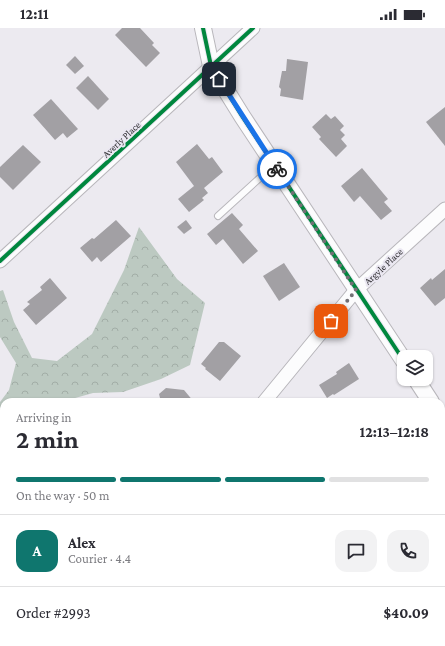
<!DOCTYPE html>
<meta charset="utf-8">
<style>
:root{--surface:#fff;--page:#f2f2f3;--text:#2b2b33;--muted:#7c7c81;--line:#e1e1e2;--accent:#0f766e}
body{margin:0;font-family:"Crimson Pro",serif;background:var(--page);color:var(--text);height:100vh;display:flex;flex-direction:column;font-size:15px;white-space:nowrap}
*{box-sizing:border-box;margin:0}
p{font-size:13px;color:var(--muted)}
.icon{flex:none;width:22px;height:22px;fill:none;stroke:currentColor;stroke-width:2;stroke-linecap:round;stroke-linejoin:round}
.map{position:relative;flex:1;overflow:hidden}
.details{position:absolute;left:0px;top:370px;width:445px;height:248px;display:flex;flex-direction:column;background:var(--surface);border-radius:12px 12px 0 0;box-shadow:0 1px 3px #0004}
.details>*{flex:none}
.controls{position:absolute;left:397px;top:322px;display:grid;gap:8px}
.controls a{display:grid;place-items:center;width:36px;height:36px;border-radius:8px;background:var(--surface);box-shadow:0 1px 3px #0004;font-size:20px}
.pin{position:absolute;display:grid;place-items:center;width:34px;height:34px;color:#fff;margin:-17px;border-radius:8px;box-shadow:0 2px 6px #0006}
.courier{position:absolute;display:grid;place-items:center;width:40px;height:40px;margin:-20px;border:3px solid #1a73e8;border-radius:50%;background:#fff;color:#222;box-shadow:0 1px 5px #0007}
.head em{font-style:normal;font-weight:700}
.head div{display:flex;flex-direction:column-reverse}
.head{display:flex;align-items:center;justify-content:space-between;height:68px;padding:0 16px}
h1{font-size:26px;font-weight:700;line-height:30px}
.bar{display:grid;grid-template-columns:repeat(4,1fr);gap:6px 4px;align-content:center;height:48px;padding:0 16px}
.bar i{height:5px;border-radius:3px;background:var(--line)}
.bar .on{background:var(--accent)}
.bar p{grid-column:span 4}
.line{display:flex;align-items:center;gap:10px;padding:0 16px;border-top:1px solid var(--line)}
.line div{flex:1}
.round{display:grid;place-items:center;flex:none;width:42px;height:42px;border-radius:12px;background:var(--page)}
.status{display:flex;justify-content:space-between;align-items:center;height:28px;padding:0 20px;background:var(--surface);direction:ltr}
.status svg{height:11px;fill:currentColor}
.map>svg:first-child{display:block}
.forest{fill:url(#forest-crowns)}
.building{fill:#a2a0a4}
.lines{fill:none;stroke-linecap:round;stroke-linejoin:round}
.service-casing{stroke:#b8b6bb;stroke-width:8}
.minor-casing{stroke:#b8b6bb;stroke-width:15}
.tertiary-casing{stroke:#b8b6bb;stroke-width:18}
.service{stroke:#fcfcfd;stroke-width:6}
.minor{stroke:#fcfcfd;stroke-width:13}
.tertiary{stroke:#fcfcfd;stroke-width:16}
.cycleway-casing{stroke:#ebe8f2;stroke-width:6}
.cycleway{stroke:#00873e;stroke-width:4}
.done{stroke:#727075;stroke-width:4;stroke-dasharray:0 7.2}
.route{stroke:#1a73e8;stroke-width:5}
.labels{text-anchor:middle;stroke-width:4;stroke-linejoin:round;paint-order:stroke}
.street-label{font-size:10px;fill:#302f33;stroke:#ebe8f2}
</style>
<div class="status"><b>12:11</b><svg viewBox="0 0 49 12"><path d="M0 12V9h3v3zM5 12V6h3v6zM10 12V3h3v9zM15 12V0h3v12zM26 1h20v11H26zM47 4h2v5h-2z"/></svg></div>
<div class="map">
<svg width="445" height="618" viewBox="0 0 445 618">
<defs>
<pattern id="forest-crowns" width="20" height="18" patternUnits="userSpaceOnUse"><rect width="20" height="18" fill="#bcc9c1"/><path d="M2 6a3 3 0 1 1 6 0M12 15a3 3 0 1 1 6 0" fill="none" stroke="#a2ada6"/></pattern>
</defs>
<rect width="100%" height="100%" fill="#eceaf0"/>
<path class="forest" d="M139,199L177,251L205,275L190,337L161,351L123,364L93,365L61,374H4V437L0,434V374L9,362L16,335L0,309V263L3,262L14,294L32,330L57,333L92,306L124,242Z"/>
<g class="building">
<path d="M122,0H140L154,15L152,17L160,25L146,39L115,7Z"/>
<path d="M75,28L84,38L75,46L66,37Z"/>
<path d="M287,31L308,34L303,72L280,68L281,61L279,59L282,43H286Z"/>
<path d="M88,48L109,71L98,82L76,60Z"/>
<path d="M51,71L78,101L67,110L63,105L55,112L33,87Z"/>
<path d="M445,79V118L426,94Z"/>
<path d="M326,86L331,91L335,88L344,98L340,102L345,107L341,111L347,118L336,129L319,111L321,109L312,99Z"/>
<path d="M197,116L209,131L212,129L223,144L204,160L208,165L202,170L204,172L189,184L178,171L194,158L176,134Z"/>
<path d="M23,117L41,134L13,162L0,149V139Z"/>
<path d="M362,140L388,171L384,174L392,183L381,192L360,168L354,174L341,158Z"/>
<path d="M232,185L243,197L239,201L258,223L243,236L223,211L216,217L207,206Z"/>
<path d="M116,192L131,208L101,234L97,229L92,234L80,220L92,210L94,211Z"/>
<path d="M186,192L192,200L184,206L177,199Z"/>
<path d="M284,235L300,259L279,273L263,248Z"/>
<path d="M445,241V270L435,278L420,260L431,250L432,252Z"/>
<path d="M50,250L67,270L36,297L23,282L30,276L27,274L42,262L40,259Z"/>
<path d="M219,314H224L241,328L220,353L205,341L206,340L201,336Z"/>
<path d="M349,335L359,351L334,367L333,366L327,370L319,357L337,346L336,344Z"/>
<path d="M166,360L184,362L194,374H161L159,366Z"/>
</g>
<g class="lines">
<g class="service-casing">
<path id="service" d="M218,188L274,137"/>
</g>
<g class="minor-casing">
<g id="minor">
<path d="M0,233L253,0"/>
<path d="M264,374L356,262L445,181"/>
<path d="M441,541L445,538"/>
<path d="M54,618L59,614"/>
<path d="M330,618L336,614"/>
</g>
</g>
<g class="tertiary-casing">
<g id="tertiary">
<path d="M203,0L211,38L242,88L404,333"/>
<path d="M416,351L431,374"/>
<path d="M441,389L445,395"/>
</g>
</g>
<use href="#service" class="service"/>
<use href="#minor" class="minor"/>
<use href="#tertiary" class="tertiary"/>
<g class="cycleway-casing">
<g id="cycleway">
<path d="M203,0L211,38L242,88L404,333"/>
<path d="M0,233L253,0"/>
</g>
</g>
<use href="#cycleway" class="cycleway"/>
</g>
<g class="lines">
<path class="done" d="M277,141L356,262L331,293"/>
<path class="route" d="M219,51L277,141"/>
</g>
<g class="labels">
<g class="street-label">
<text transform="translate(121 111) rotate(-43)" y="4">Averly Place</text>
<text transform="translate(383 238) rotate(-43)" y="4">Argyle Place</text>
</g>
</g>
</svg>
<div class="controls">
<a><svg class="icon" aria-label="layers" viewBox="0 0 24 24"><path d="M12 4l9 5-9 5-9-5zM3 14l9 5 9-5"/></svg></a>
</div>
<div class="pin" style="left:331px;top:293px;background:#ea580c"><svg class="icon" aria-label="bag" viewBox="0 0 24 24"><path d="M5 8h14l-1 12H6zM9 8a3 3 0 0 1 6 0"/></svg></div>
<div class="pin" style="left:219px;top:51px;background:#1f2937"><svg class="icon" aria-label="home" viewBox="0 0 24 24"><path d="M3 11l9-7 9 7M6 9v11h12V9"/></svg></div>
<div class="courier" style="left:277px;top:141px"><svg class="icon" aria-label="bike" viewBox="0 0 24 24"><circle cx="6" cy="16" r="4"/><circle cx="18" cy="16" r="4"/><path d="M6 16l4-8h5l3 8M10 8l3 8H6M13 5h3"/></svg></div>
<section class="details">
<div class="head"><div><h1>2 min</h1><p>Arriving in</p></div><em>12:13–12:18</em></div>
<div class="bar"><i class="on"></i><i class="on"></i><i class="on"></i><i></i><p>On the way · 50 m</p></div>
<div class="line" style="height:72px"><b class="round" style="background:var(--accent);color:#fff">A</b><div><b>Alex</b><p>Courier · 4.4</p></div><a class="round"><svg class="icon" aria-label="chat" viewBox="0 0 24 24"><path d="M4 5h16v11H9l-5 4z"/></svg></a><a class="round"><svg class="icon" aria-label="phone" viewBox="0 0 24 24"><path d="M5 4h4l2 5-3 2q2 4 5 5l2-3 5 2v4C11 20 4 13 5 4z"/></svg></a></div>
<div class="line" style="height:52px"><div>Order #2993</div><b>$40.09</b></div>
</section>
</div>
